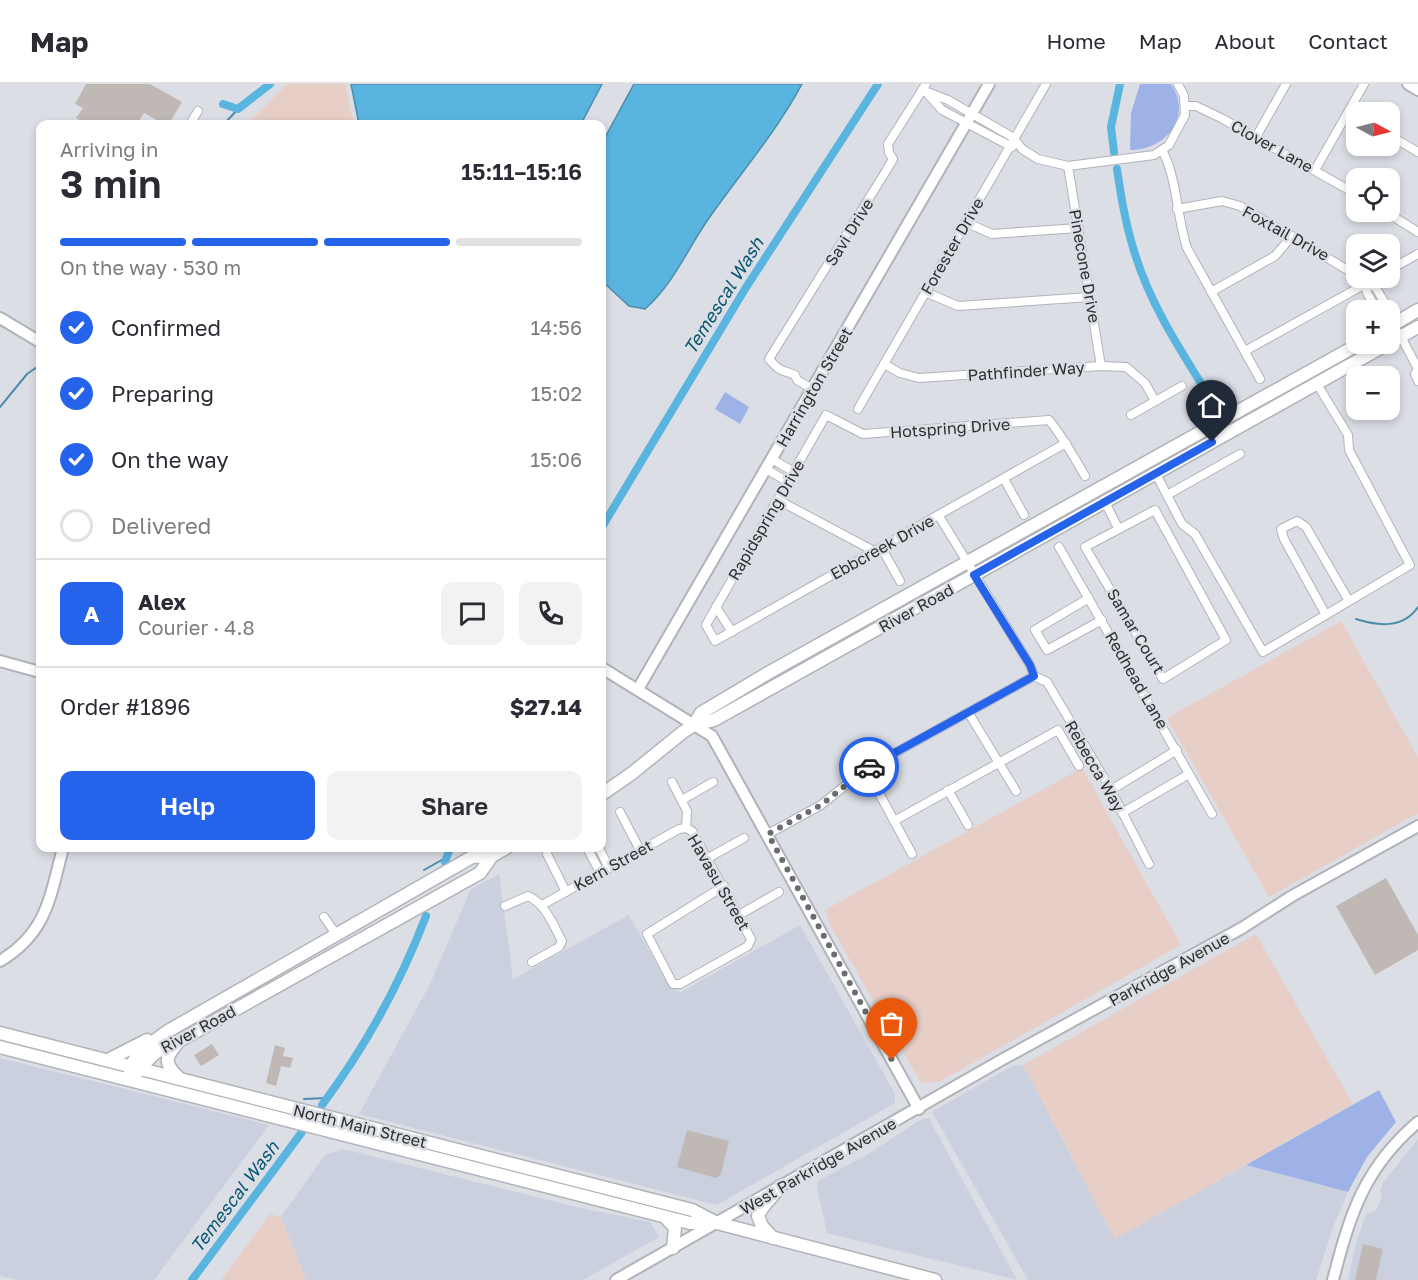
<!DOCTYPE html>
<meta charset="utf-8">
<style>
:root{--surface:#fff;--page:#f2f2f3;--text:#2b2b33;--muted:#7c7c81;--line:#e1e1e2;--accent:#2563eb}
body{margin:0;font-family:"Golos Text",sans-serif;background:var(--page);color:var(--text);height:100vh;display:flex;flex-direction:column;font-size:22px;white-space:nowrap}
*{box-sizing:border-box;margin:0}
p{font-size:20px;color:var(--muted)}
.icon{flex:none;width:33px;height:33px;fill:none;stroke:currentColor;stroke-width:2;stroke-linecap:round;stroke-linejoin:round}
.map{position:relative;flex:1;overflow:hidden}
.details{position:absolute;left:36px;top:36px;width:570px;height:732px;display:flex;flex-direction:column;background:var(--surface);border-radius:12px;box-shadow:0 3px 9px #0003}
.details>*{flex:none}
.needle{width:39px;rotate:97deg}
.controls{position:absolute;left:1346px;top:18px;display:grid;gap:12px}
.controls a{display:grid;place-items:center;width:54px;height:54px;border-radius:12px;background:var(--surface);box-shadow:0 3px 9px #0003;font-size:30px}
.pin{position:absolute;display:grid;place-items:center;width:51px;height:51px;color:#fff;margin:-62px -26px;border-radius:50% 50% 50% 0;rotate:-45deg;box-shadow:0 0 6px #0007}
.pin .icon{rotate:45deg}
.courier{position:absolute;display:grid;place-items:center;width:60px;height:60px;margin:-30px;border:4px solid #2563eb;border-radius:50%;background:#fff;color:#222;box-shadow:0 2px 8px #0007}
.headline em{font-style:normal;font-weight:600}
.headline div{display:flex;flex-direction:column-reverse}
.headline{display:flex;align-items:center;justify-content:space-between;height:102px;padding:0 24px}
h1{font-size:39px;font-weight:600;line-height:45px}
.bar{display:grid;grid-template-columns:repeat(4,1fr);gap:9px 6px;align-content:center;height:72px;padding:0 24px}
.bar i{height:8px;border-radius:4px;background:var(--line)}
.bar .on{background:var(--accent)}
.bar p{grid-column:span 4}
.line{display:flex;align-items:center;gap:15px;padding:0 24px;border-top:2px solid var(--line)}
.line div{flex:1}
.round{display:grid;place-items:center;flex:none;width:63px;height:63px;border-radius:12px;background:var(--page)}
ol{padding:0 24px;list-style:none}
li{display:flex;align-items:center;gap:18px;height:66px}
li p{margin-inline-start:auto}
li .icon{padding:6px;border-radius:50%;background:var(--accent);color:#fff;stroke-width:4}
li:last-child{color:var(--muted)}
li i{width:33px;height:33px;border:3px solid var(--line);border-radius:50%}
.cta{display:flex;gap:12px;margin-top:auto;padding:12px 24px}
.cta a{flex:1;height:69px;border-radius:12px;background:var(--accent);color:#fff;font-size:24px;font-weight:600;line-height:69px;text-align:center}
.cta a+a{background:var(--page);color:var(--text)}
header{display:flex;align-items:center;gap:36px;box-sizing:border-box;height:84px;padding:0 30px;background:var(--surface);border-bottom:2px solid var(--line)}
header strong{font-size:28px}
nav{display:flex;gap:33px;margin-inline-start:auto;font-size:21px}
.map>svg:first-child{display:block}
.built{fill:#cbd0de}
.industrial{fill:#e7cec6}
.green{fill:#9fb2e8}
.water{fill:#59b5df;stroke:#4c8caa;stroke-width:1.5}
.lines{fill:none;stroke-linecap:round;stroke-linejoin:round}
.stream{stroke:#4c8caa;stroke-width:2}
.canal{stroke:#59b5df;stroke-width:8}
.building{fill:#c0b8b5}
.street-casing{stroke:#b0b3b9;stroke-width:10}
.secondary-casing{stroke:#b0b3b9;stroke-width:14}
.primary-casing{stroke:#b0b3b9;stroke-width:15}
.street{stroke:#fff;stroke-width:8}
.secondary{stroke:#fff;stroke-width:10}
.primary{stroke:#fff;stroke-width:12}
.done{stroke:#6a6c6f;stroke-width:6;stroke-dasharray:0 10.8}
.route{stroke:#2563eb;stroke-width:8}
.labels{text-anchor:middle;stroke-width:5;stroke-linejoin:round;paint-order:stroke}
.street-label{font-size:16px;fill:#2d2e30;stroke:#dbdee5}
.water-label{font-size:18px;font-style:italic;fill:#0a5773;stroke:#dbdee5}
</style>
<header>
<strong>Map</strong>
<nav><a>Home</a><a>Map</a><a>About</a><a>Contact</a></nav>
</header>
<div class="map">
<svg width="1418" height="1196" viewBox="0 0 1418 1196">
<rect width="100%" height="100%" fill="#dbdee5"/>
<g class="built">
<path d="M499,790L513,895L629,831L668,901L681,908L800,841L895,1010V1019L717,1121L359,1030L430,900L471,805Z"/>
<path d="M0,974L64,990L269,1041L154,1196H18L0,1192Z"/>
<path d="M1023,981L1115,1155L1246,1081L1348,1108L1333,1143L1316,1196H1028L932,1028L1012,982Z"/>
<path d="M930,1034L933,1042L1017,1196L827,1149L817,1103L818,1097L865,1072L920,1036Z"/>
<path d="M1418,1055V1196H1348L1356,1160L1364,1135L1367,1130L1376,1126L1382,1114L1380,1107L1383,1099Z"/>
<path d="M343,1065L585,1125L650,1138L659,1153L583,1196H306L281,1133L325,1071Z"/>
</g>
<g class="industrial">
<path d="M287,0H345L354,40H247Z"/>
<path d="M1341,537L1418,673V729L1269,813L1167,634Z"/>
<path d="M1082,684L1181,861L939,998L921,999L831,843L825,826Z"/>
<path d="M1256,850L1353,1020L1115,1155L1023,981Z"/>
<path d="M270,1130L281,1133L306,1196H221Z"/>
</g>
<g class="green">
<path d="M1140,0H1171C1193,33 1166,66 1130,66L1131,29Z"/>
<path d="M725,308L749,323L740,340L715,325Z"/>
<path d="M1379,1006L1396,1038L1367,1073L1348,1108L1246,1081Z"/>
</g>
<g class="water">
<path d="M351,0H602L581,40H359Z"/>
<path d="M634,0H802C776,49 738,92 707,137C687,166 672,202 645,225L629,222L602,197V59Z"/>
</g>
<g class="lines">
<g class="stream">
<path d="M224,40L238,25"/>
<path d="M0,323L27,290L40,281"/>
<path d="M1356,535C1378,542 1403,545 1418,523"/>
<path d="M424,786L447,773"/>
<path d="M304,1015L327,1014"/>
</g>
<g class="canal">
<path d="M223,20L238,25L270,0"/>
<path d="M1114,68L1111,43L1120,0"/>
<path d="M1117,85C1121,114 1126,142 1135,170C1152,226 1187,276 1217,325"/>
<path d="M602,443L745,205L878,0"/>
<path d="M445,778L450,764"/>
<path d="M322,1021C366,962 400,900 426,832"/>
<path d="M192,1196L302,1048"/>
</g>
</g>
<g class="building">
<path d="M86,0H150L182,18L169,40H164L144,29L137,40L130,36L128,40H87L76,34L83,24L75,20Z"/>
<path d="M1386,794L1418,851V866L1375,891L1336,822Z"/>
<path d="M212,960L219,971L201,982L194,971Z"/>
<path d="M275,961L285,964L283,972L293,974L290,984L281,982L276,1002L266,999Z"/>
<path d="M687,1046L729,1057L721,1090L716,1094L677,1083Z"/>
<path d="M1363,1160L1383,1165L1376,1196H1355Z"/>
</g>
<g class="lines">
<g class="street-casing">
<g id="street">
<path d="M922,6L948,16L1014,54L1022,65L1038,75L1068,82L1154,71L1169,61L1185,31L1184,12L1178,0"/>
<path d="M927,9L942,26L1012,63"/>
<path d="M1186,22H1196L1221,34L1356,110"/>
<path d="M190,40L198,27"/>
<path d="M1389,51L1418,68"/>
<path d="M1256,53L1286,0"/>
<path d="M1162,66C1177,93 1177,134 1187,164L1260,295"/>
<path d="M1068,82L1101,282"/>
<path d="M1315,86L1364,0"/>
<path d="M1177,125L1222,117L1240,122L1356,191"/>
<path d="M1386,128L1418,148"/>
<path d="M965,138L992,150L1079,144"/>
<path d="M1389,186L1418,170"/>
<path d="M1362,197L1376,204L1389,226"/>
<path d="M1365,199L1367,209L1377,226"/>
<path d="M925,208L958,222L1090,213"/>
<path d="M1211,208L1275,172L1292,152"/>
<path d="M1399,249L1418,285"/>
<path d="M1245,267L1376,194"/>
<path d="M884,280L900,289L919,294L1101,282L1126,283L1145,299L1155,317"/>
<path d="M1418,285L1415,290L1418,297"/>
<path d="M812,305L797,296L795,291C781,285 781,289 769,275L886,87L893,75L889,69L888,60L926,0"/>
<path d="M858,325L1046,0"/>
<path d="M1131,331L1182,302"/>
<path d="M1066,359L715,557L706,541L826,331L863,350L1049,336C1063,353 1074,373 1085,392"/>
<path d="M772,375L794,388"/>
<path d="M766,385L788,398"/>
<path d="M1156,390L1182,440L1195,450L1263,568L1410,481L1349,366L1348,351L1317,300"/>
<path d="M1004,395L1024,431"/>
<path d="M1167,411L1240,370"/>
<path d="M778,416L874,467"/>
<path d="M1105,418L1118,444"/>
<path d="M1155,426L1226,556L1163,595L1085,463Z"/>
<path d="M881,463L900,497"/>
<path d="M1059,463L1212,730"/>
<path d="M1089,514L1035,546L1047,566L1102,536"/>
<path d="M716,523L732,548"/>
<path d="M1326,531L1284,455L1281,445L1297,437L1306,443L1349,517"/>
<path d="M1034,592L1047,598L1111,706L1149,780"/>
<path d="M968,628L1016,707"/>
<path d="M866,685L912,770"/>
<path d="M672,698L687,727L686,744"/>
<path d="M948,706L968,741"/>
<path d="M1111,706L1177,666"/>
<path d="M682,716L713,698"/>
<path d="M620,728L640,766"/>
<path d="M1122,729L1189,690"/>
<path d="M894,737L1058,646L1079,682"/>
<path d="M686,744L692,747L751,855L748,862L680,900H673L647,850L724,802"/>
<path d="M768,750L821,721L866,685L1034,592L1030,581L939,432"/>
<path d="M587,764L600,788"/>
<path d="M599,764L609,784"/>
<path d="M547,770L566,808"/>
<path d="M708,774L744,754"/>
<path d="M542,821L679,745L686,744"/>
<path d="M505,822L528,812C546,820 553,841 562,857L559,863L532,878"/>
<path d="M739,831L779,808"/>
<path d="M324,833L336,850"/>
</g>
</g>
<g class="secondary-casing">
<g id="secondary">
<path d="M1408,0L1418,6"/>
<path d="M0,234L40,258"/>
<path d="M0,577L40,588"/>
<path d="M602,584L712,652L919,1025"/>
<path d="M638,605L989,0"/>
<path d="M0,877C47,849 50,813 63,764"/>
<path d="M616,1196L1005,974L1242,844L1292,812L1418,742"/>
<path d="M1333,1196C1350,1130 1364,1084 1418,1038"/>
</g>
</g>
<g class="primary-casing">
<g id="primary">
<path d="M1389,243L1418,226"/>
<path d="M694,641L701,629L768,589L1359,260"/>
<path d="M602,710L631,690L683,648L694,641L714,636L1418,243"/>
<path d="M0,949L692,1126L717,1139L935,1196"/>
<path d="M179,957C165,974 163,979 179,994"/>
<path d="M0,963L690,1139H715"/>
<path d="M108,976L147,956"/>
<path d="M130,990C130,970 154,958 168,947L472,773L492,772L506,764"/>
<path d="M135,991C150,972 156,966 179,957L480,789L492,772"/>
<path d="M665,1133L675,1144L673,1164"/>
<path d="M773,1154L762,1142L758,1132C762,1120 774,1113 780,1102"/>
</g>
</g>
<use href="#street" class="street"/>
<use href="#secondary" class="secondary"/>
<use href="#primary" class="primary"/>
</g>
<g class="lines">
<path class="done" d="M869,683L821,721L768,750L892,976"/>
<path class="route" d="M869,683L1034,592L1030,581L974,491L1212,358"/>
</g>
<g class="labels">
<g class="street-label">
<text transform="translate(1272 62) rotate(29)" y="6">Clover Lane</text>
<text transform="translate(849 148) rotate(-58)" y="6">Savi Drive</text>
<text transform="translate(1286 149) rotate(29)" y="6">Foxtail Drive</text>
<text transform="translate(952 162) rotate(-60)" y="6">Forester Drive</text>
<text transform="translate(1085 182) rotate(80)" y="6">Pinecone Drive</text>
<text transform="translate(1026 287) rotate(-4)" y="6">Pathfinder Way</text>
<text transform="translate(814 303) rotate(-60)" y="6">Harrington Street</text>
<text transform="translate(950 344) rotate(-4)" y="6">Hotspring Drive</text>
<text transform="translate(766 436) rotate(-60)" y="6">Rapidspring Drive</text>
<text transform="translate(882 463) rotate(-29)" y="6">Ebbcreek Drive</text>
<text transform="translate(916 524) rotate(-29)" y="6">River Road</text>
<text transform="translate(1136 547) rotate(59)" y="6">Samar Court</text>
<text transform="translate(1137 596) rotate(60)" y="6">Redhead Lane</text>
<text transform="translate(1095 682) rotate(60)" y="6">Rebecca Way</text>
<text transform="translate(613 781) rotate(-29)" y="6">Kern Street</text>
<text transform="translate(719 798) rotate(60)" y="6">Havasu Street</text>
<text transform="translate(1169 885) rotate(-29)" y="6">Parkridge Avenue</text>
<text transform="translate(198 945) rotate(-28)" y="6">River Road</text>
<text transform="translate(360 1042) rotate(14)" y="6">North Main Street</text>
<text transform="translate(818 1082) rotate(-30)" y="6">West Parkridge Avenue</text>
</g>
<g class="water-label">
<text transform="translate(724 212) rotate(-58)" y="6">Temescal Wash</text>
<text transform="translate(235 1113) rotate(-53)" y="6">Temescal Wash</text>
</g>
</g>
</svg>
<div class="controls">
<a><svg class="needle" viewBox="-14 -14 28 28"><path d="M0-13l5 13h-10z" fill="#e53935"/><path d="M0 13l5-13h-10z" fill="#7c7c81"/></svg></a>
<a><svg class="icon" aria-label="locate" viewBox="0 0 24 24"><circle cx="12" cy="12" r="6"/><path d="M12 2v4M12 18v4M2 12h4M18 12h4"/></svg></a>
<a><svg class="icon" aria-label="layers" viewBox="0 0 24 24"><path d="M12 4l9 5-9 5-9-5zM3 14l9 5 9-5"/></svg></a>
<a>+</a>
<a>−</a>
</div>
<div class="pin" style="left:892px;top:976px;background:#ea580c"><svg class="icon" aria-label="bag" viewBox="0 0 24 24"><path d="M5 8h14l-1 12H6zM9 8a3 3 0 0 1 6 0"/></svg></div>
<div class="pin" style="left:1212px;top:358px;background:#1f2937"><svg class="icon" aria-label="home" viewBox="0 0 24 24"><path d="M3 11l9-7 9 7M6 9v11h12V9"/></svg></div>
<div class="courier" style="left:869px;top:683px"><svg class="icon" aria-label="car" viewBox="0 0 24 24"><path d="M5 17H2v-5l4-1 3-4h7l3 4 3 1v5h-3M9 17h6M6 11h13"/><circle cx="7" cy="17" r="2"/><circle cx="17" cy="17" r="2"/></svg></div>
<section class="details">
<div class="headline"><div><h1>3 min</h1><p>Arriving in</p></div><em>15:11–15:16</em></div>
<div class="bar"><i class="on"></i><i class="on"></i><i class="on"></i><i></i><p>On the way · 530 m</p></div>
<ol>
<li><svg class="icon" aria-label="check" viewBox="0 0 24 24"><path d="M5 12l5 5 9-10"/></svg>Confirmed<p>14:56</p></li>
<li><svg class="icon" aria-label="check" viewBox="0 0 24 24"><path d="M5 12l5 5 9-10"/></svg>Preparing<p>15:02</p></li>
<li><svg class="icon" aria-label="check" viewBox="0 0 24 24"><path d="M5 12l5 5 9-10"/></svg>On the way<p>15:06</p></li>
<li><i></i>Delivered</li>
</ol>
<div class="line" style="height:108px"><b class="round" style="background:var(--accent);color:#fff">A</b><div><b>Alex</b><p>Courier · 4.8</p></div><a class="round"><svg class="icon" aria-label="chat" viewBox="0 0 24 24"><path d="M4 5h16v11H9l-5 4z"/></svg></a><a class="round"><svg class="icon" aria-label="phone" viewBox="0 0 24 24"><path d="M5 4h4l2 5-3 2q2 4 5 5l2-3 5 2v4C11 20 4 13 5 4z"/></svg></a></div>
<div class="line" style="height:78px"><div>Order #1896</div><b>$27.14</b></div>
<div class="cta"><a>Help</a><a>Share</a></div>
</section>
</div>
